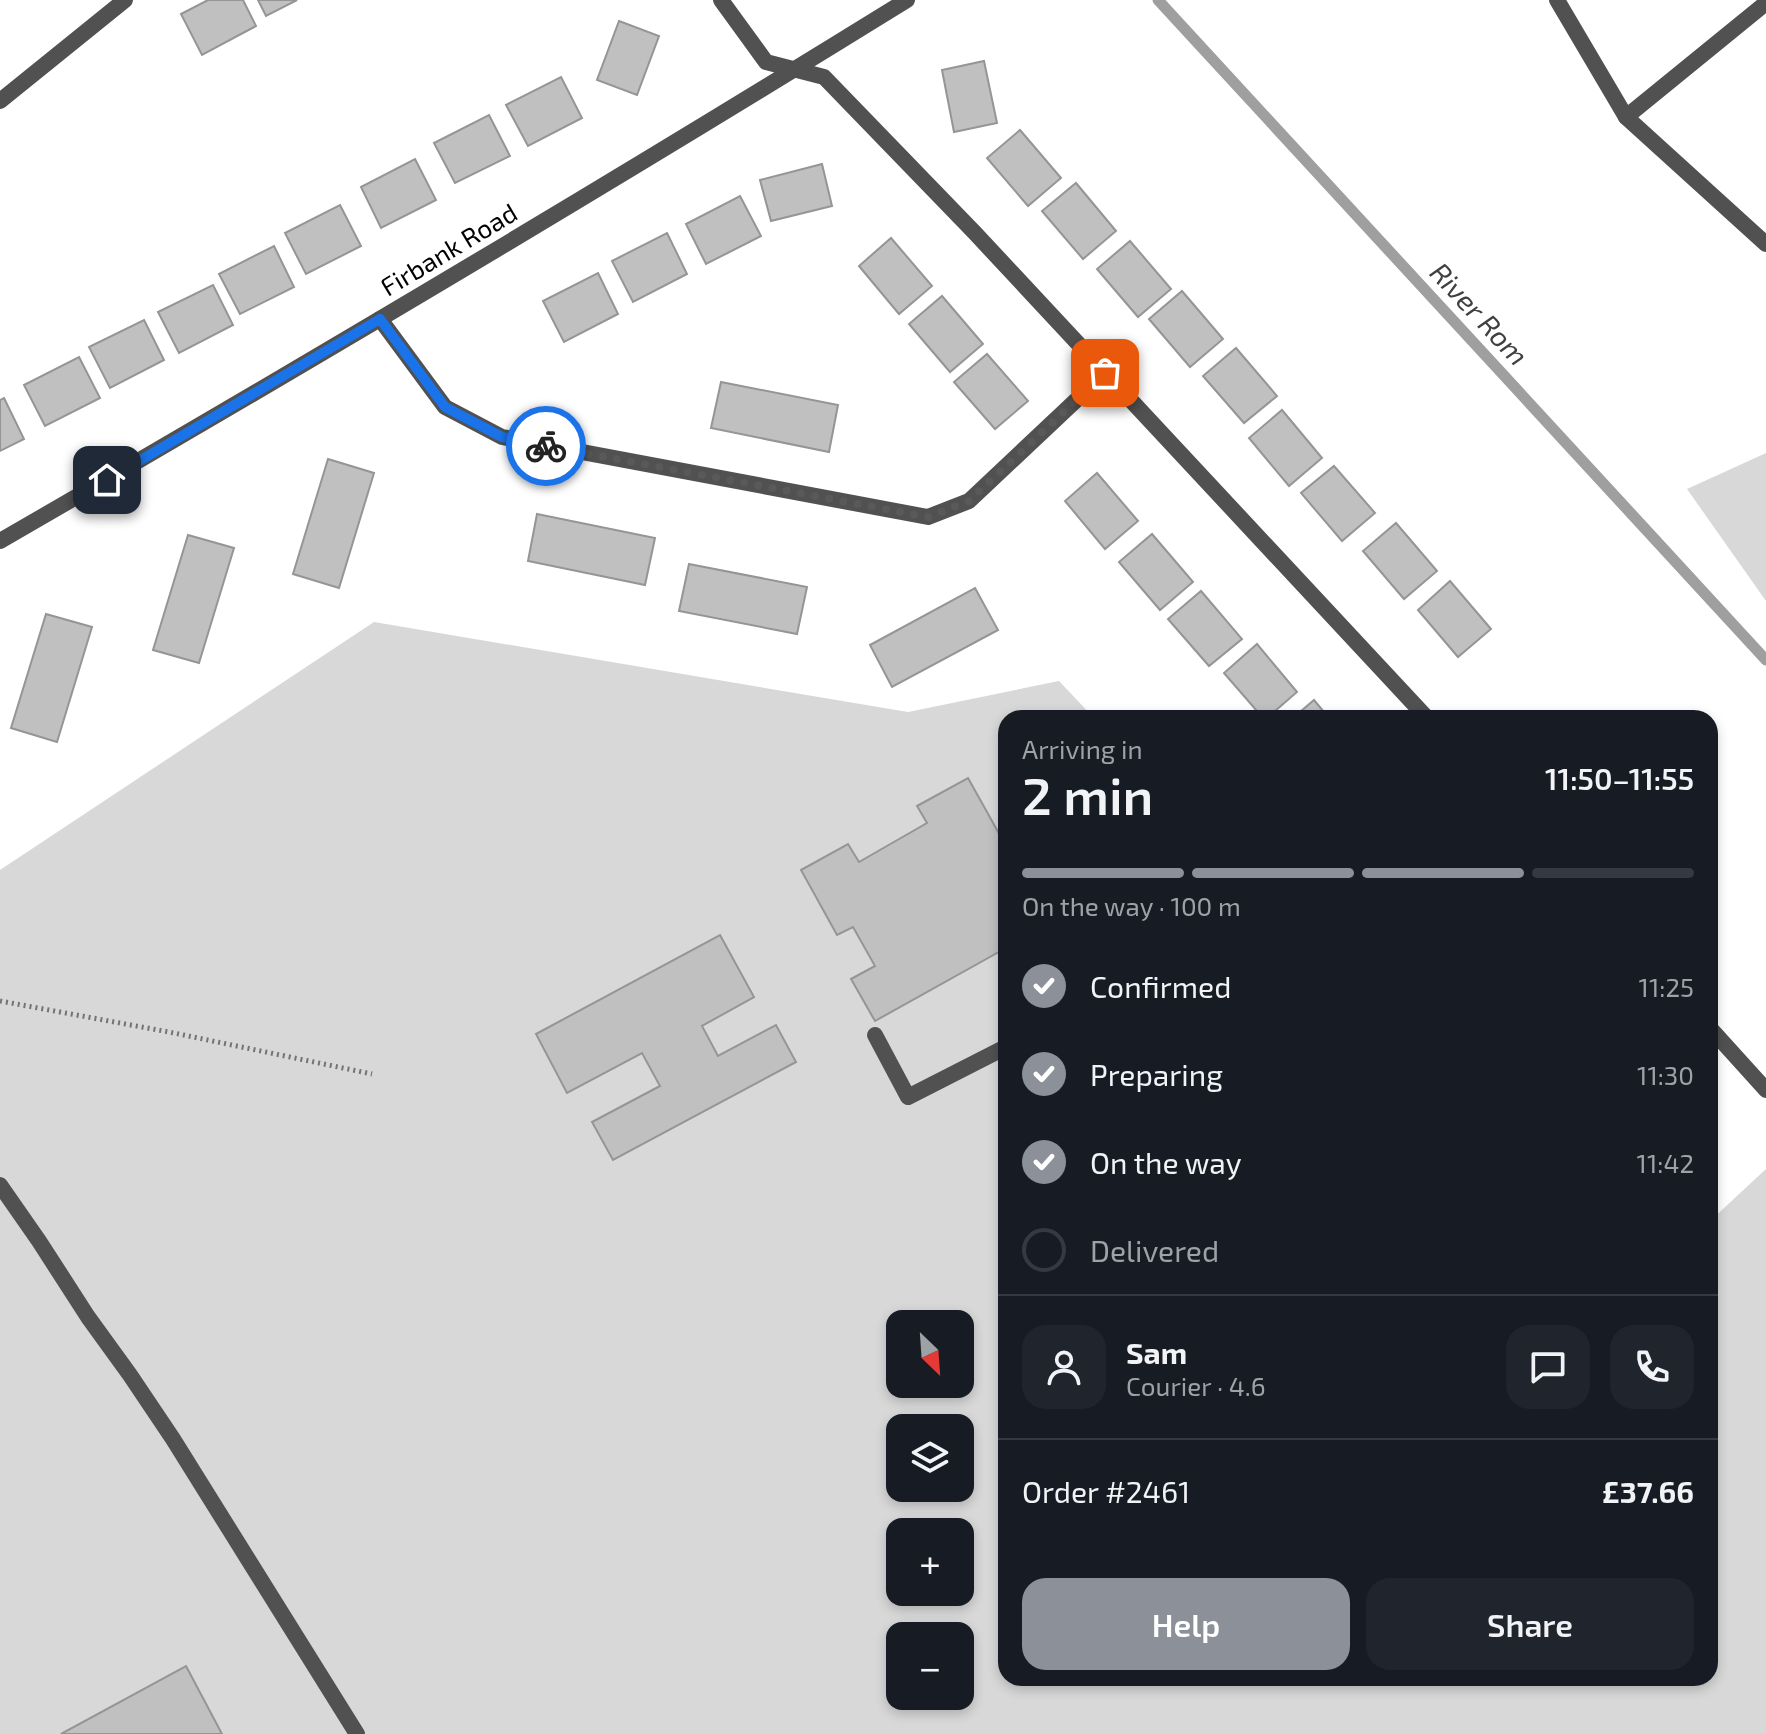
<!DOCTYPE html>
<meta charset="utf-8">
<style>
:root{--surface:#171b24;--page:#20242c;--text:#f1f3f6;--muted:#9ea1a6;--line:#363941;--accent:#8c9099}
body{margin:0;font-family:"Exo 2",sans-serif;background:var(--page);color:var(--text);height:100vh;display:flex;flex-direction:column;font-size:30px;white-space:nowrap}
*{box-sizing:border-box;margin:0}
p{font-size:26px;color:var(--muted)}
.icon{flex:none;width:44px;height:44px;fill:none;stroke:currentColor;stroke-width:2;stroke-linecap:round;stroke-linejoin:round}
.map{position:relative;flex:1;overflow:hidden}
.sheet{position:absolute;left:998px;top:710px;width:720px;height:976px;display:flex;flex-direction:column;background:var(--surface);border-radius:24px;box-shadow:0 4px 12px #0003}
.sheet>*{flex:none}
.needle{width:52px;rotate:155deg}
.buttons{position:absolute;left:886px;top:1310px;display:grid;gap:16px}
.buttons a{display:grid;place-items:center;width:88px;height:88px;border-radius:16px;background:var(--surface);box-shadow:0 4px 12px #0003;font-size:40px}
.pin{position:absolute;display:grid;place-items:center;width:68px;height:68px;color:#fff;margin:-34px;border-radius:16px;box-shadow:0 4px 12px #0006}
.courier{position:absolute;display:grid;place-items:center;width:80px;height:80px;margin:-40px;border:6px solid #1a73e8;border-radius:50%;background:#fff;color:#222;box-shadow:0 2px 10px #0007}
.head em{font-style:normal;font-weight:600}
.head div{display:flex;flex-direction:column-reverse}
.head{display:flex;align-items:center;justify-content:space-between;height:136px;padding:0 24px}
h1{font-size:52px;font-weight:600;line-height:60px}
.bar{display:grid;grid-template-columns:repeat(4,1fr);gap:12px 8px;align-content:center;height:96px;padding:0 24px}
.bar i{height:10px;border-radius:6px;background:var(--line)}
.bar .on{background:var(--accent)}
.bar p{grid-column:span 4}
.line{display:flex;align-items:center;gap:20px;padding:0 24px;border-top:2px solid var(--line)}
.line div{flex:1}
.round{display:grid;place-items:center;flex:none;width:84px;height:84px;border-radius:24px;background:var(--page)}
ol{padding:0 24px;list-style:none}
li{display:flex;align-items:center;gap:24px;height:88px}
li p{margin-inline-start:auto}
li .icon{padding:8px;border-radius:50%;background:var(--accent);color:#fff;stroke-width:4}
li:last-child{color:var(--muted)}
li i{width:44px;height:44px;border:4px solid var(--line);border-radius:50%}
.action{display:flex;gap:16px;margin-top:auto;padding:16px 24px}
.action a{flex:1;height:92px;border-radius:24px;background:var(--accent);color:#fff;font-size:32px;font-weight:600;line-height:92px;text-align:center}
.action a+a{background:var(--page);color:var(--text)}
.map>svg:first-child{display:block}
.green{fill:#d8d8d8;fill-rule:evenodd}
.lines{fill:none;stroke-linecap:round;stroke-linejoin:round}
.stream{stroke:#9f9f9f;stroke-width:11}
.building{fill:#c0c0c0;stroke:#959595;stroke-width:2}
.path{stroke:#737373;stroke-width:5;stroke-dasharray:2 4;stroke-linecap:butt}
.lane{stroke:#515151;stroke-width:16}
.street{stroke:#515151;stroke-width:16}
.done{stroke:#595959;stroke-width:8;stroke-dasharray:0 14.4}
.route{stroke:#1a73e8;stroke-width:10}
.labels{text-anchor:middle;stroke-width:6;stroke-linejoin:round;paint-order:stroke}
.street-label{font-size:26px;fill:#000;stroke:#fff}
.water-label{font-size:28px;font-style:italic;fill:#404040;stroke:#fff}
</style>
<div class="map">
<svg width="1766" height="1734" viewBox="0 0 1766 1734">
<rect width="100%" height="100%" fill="#fff"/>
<g class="green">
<path d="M1766,453V601L1687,489Z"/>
<path d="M374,622L908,712L1059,681L1094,718H1006V1678H1710V1221L1766,1169V1734H0V870ZM900,1324H960V1384H900ZM900,1428H960V1488H900ZM900,1532H960V1592H900ZM900,1636H960V1696H900Z"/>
</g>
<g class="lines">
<path class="stream" d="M1158,0L1766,660"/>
</g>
<g class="building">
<path d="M208,0H243L256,26L202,55L181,14Z"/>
<path d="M258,0H297L266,16Z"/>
<path d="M619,21L659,36L637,95L597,80Z"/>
<path d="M984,61L997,123L954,132L942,70Z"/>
<path d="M561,77L582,118L528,146L506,105Z"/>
<path d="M489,115L510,156L455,183L434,143Z"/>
<path d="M1020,130L1061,178L1028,206L987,158Z"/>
<path d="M415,159L436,200L381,228L361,187Z"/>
<path d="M822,164L832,206L771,221L760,180Z"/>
<path d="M1076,183L1116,231L1083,259L1042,211Z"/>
<path d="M740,196L761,236L706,264L686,224Z"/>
<path d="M340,205L361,246L306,274L285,233Z"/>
<path d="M667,233L687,274L633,302L612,261Z"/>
<path d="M891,238L932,286L899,314L859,266Z"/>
<path d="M1130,241L1171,289L1138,317L1097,269Z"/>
<path d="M274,246L294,287L240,314L219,274Z"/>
<path d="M598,273L618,314L564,342L543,301Z"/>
<path d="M213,285L233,325L179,353L158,312Z"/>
<path d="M1182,291L1223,339L1190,367L1149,319Z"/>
<path d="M942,296L983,344L950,372L909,324Z"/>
<path d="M144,320L164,360L110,388L89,347Z"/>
<path d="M1236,348L1277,396L1244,423L1203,376Z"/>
<path d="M987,354L1028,401L995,429L954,382Z"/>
<path d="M79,357L100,398L45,426L24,385Z"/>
<path d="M721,382L838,405L829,452L711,428Z"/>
<path d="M4,398L24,439L0,451V400Z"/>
<path d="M1282,410L1322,458L1289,486L1249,438Z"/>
<path d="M328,459L374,473L339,588L293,574Z"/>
<path d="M1334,466L1375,513L1342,541L1301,493Z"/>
<path d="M1097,473L1138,521L1105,549L1065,501Z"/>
<path d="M537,514L655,538L645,585L528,561Z"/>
<path d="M1396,523L1437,571L1404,599L1363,551Z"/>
<path d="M1152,534L1193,582L1160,610L1119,562Z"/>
<path d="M188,535L234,548L199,663L153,650Z"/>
<path d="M689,564L807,587L797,634L679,611Z"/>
<path d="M1450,581L1491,629L1458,657L1418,610Z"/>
<path d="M975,588L998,630L892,687L870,645Z"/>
<path d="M1201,591L1242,639L1209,666L1168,619Z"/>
<path d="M46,614L92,627L57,742L11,728Z"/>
<path d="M1257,644L1297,692L1267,718H1263L1224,673Z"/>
<path d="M1314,700L1329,718H1293Z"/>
<path d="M968,778L1006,846V948L875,1021L851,979L875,966L853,927L837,935L801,870L848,844L859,862L927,823L917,806Z"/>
<path d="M720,935L754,997L702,1026L718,1056L776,1025L796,1062L613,1160L592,1122L660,1086L642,1053L567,1093L536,1034Z"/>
<path d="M186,1666L222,1734H61Z"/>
</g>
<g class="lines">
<path class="path" d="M0,1001L169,1032L372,1074"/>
<g class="lane">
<path d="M875,1035L908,1097L1006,1047"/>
<path d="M0,1185L39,1241L88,1317L130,1375L173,1439L357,1734"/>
</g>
<g class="street">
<path d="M721,0L766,62L824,77L975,233L1427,718"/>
<path d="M1557,0L1626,117L1766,244"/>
<path d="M0,101L125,0"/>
<path d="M1626,117L1766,3"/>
<path d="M380,319L445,407L502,437L928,517L969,501L1105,373"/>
<path d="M0,541C305,365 608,185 907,0"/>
<path d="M1710,1028L1766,1090"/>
</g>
</g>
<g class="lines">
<path class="done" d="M546,446L928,517L969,501L1105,373"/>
<path class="route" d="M107,480L380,319L445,407L502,437L546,446"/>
</g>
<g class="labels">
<g class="street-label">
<text transform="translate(449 250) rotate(-31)" y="9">Firbank Road</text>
</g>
<g class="water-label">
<text transform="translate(1479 314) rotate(47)" y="10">River Rom</text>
</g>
</g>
</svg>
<div class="buttons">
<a><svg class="needle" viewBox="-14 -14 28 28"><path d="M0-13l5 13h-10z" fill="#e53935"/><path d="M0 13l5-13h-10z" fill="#9ea1a6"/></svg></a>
<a><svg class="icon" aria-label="layers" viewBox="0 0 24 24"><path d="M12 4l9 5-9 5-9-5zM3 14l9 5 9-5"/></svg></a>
<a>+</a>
<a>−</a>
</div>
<div class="pin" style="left:1105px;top:373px;background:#ea580c"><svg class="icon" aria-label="bag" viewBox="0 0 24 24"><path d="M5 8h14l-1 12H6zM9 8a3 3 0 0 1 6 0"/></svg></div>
<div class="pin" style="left:107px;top:480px;background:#1f2937"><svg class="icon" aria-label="home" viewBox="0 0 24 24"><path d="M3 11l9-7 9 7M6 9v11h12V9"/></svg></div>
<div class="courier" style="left:546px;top:446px"><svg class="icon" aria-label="bike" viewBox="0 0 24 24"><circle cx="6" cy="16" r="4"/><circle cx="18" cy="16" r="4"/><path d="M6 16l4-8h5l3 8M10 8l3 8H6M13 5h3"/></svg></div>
<section class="sheet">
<div class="head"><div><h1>2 min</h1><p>Arriving in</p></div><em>11:50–11:55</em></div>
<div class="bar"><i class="on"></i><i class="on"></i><i class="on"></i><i></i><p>On the way · 100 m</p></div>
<ol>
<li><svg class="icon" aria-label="check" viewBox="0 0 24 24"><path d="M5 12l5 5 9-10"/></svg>Confirmed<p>11:25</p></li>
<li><svg class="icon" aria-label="check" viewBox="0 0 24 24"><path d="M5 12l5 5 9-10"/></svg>Preparing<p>11:30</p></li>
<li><svg class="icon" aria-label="check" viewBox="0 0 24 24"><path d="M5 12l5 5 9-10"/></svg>On the way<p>11:42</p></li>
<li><i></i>Delivered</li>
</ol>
<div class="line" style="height:144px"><a class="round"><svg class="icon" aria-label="person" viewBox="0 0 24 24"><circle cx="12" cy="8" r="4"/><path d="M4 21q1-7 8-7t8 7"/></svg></a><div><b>Sam</b><p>Courier · 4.6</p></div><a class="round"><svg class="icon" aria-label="chat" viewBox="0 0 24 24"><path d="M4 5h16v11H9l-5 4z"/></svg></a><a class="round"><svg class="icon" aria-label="phone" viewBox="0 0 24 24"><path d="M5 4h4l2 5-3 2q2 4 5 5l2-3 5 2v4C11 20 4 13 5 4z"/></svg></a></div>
<div class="line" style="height:104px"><div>Order #2461</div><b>£37.66</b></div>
<div class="action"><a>Help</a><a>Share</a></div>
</section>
</div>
